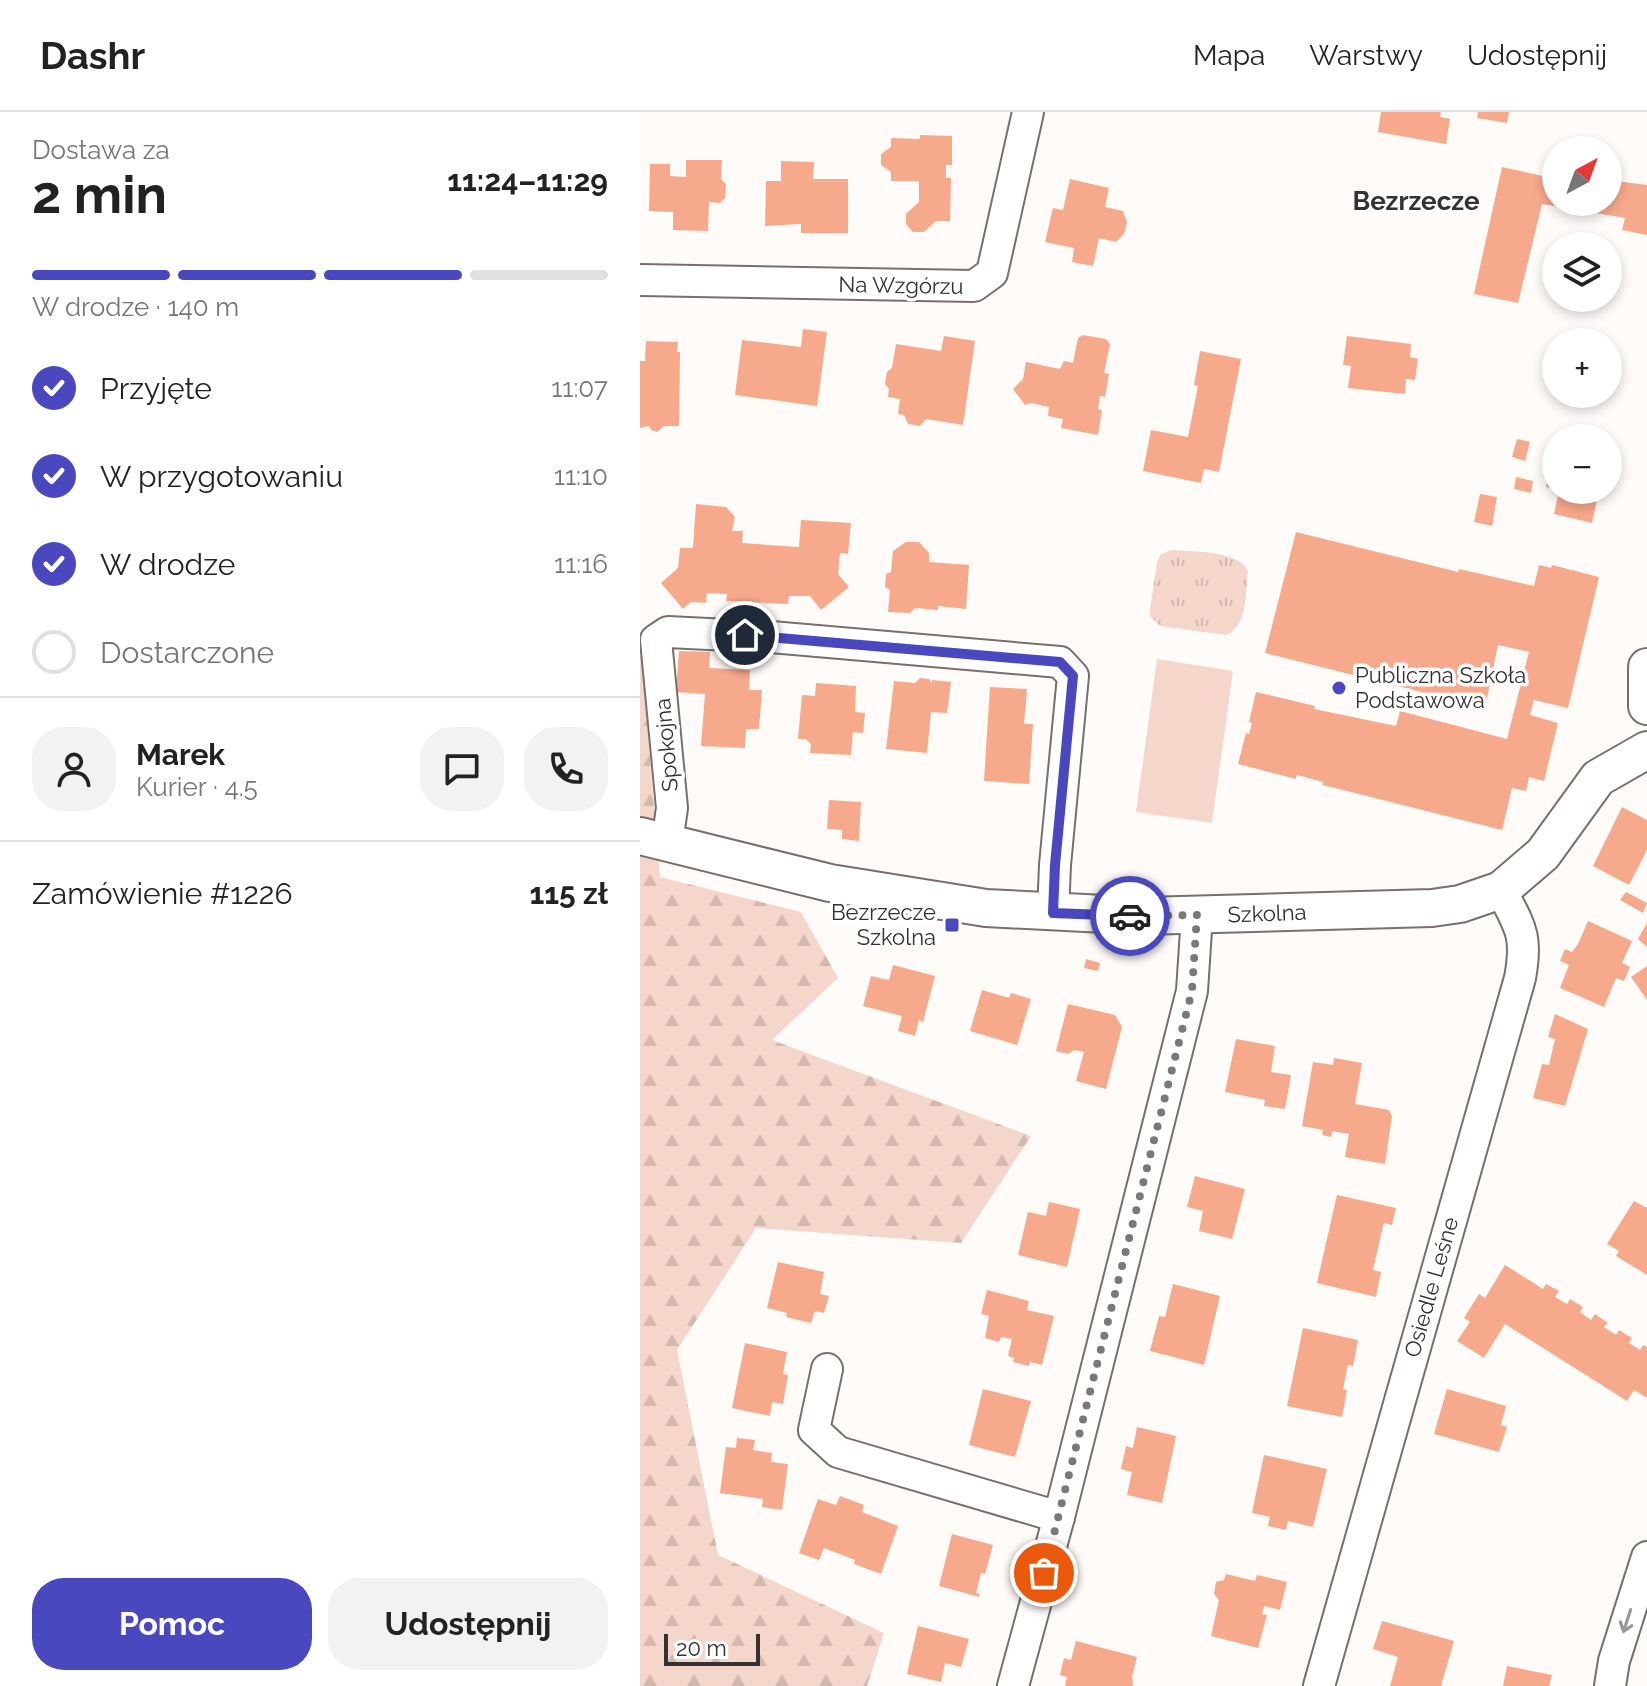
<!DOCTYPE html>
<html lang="pl">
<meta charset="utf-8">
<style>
:root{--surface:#fff;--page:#f2f2f2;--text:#222;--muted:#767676;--line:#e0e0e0;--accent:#4948be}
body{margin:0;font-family:Raleway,sans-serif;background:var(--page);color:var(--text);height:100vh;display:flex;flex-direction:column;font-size:30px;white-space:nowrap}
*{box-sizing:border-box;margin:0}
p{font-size:26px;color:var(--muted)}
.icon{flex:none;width:44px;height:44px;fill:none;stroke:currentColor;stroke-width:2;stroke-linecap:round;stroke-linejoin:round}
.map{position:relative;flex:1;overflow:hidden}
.panel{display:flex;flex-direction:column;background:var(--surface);width:640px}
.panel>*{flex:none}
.needle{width:52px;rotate:41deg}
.tools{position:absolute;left:902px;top:24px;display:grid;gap:16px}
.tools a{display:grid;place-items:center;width:80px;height:80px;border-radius:50%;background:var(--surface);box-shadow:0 4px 12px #0003;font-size:40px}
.scale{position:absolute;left:24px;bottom:20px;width:96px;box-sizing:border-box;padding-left:8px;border:4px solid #353130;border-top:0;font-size:22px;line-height:28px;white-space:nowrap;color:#353130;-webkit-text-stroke:6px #fff;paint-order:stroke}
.pin{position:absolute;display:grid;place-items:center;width:68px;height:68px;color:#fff;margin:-34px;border:4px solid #fff;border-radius:50%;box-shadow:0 2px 8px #0007}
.courier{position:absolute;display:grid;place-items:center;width:80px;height:80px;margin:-40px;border:6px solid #4948be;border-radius:50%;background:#fff;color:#222;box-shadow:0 2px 10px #0007}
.summary em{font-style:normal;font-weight:700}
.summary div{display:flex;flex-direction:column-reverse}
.summary{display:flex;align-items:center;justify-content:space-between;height:136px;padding:0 32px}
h1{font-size:52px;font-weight:700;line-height:60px}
.bar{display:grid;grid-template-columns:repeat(4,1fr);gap:12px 8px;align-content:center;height:96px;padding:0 32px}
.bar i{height:10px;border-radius:6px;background:var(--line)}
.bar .on{background:var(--accent)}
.bar p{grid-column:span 4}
.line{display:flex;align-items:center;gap:20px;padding:0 32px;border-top:2px solid var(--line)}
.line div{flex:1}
.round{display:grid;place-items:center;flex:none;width:84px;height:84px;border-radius:32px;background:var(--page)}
ol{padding:0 32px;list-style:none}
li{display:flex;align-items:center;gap:24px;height:88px}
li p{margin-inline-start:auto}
li .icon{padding:8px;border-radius:50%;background:var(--accent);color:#fff;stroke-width:4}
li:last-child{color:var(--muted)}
li i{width:44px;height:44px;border:4px solid var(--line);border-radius:50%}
.action{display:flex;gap:16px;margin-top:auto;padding:16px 32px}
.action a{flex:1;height:92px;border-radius:32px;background:var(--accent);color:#fff;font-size:32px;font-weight:700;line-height:92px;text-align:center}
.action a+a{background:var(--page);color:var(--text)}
header{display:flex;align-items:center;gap:48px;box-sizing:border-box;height:112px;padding:0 40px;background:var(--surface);border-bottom:2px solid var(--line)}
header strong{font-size:38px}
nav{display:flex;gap:44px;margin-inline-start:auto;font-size:28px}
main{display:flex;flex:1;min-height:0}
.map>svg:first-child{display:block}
.grass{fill:url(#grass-tufts)}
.forest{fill:url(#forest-firs)}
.pitch{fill:#f5d6ca}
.building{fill:#f7a98b}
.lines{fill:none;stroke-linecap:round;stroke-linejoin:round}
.minor-casing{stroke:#786f6c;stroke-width:34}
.tertiary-casing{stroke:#786f6c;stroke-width:40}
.minor{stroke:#fff;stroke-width:30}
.tertiary{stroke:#fff;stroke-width:36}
.oneway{stroke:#9a9898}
.done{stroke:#7c7876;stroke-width:8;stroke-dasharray:0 14.4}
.route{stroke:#4948be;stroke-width:10}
.poi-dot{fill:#4948be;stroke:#fff;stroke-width:3}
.labels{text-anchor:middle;stroke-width:7;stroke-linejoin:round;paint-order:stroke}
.street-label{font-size:22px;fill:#353130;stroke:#fff}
.poi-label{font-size:22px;fill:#353130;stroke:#fff;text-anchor:start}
.quarter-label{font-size:26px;font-weight:bold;fill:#353130;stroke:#fff}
</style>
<header>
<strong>Dashr</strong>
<nav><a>Mapa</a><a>Warstwy</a><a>Udostępnij</a></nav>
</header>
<main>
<section class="panel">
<div class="summary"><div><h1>2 min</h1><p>Dostawa za</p></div><em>11:24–11:29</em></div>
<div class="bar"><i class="on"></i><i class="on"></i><i class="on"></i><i></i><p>W drodze · 140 m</p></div>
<ol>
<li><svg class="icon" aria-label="check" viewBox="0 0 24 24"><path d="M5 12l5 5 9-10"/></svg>Przyjęte<p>11:07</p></li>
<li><svg class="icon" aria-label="check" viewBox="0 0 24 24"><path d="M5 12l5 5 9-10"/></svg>W przygotowaniu<p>11:10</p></li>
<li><svg class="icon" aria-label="check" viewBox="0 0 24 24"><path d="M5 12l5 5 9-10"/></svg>W drodze<p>11:16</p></li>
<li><i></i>Dostarczone</li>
</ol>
<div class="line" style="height:144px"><a class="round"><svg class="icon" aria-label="person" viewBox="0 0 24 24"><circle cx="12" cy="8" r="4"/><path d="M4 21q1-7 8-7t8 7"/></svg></a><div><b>Marek</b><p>Kurier · 4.5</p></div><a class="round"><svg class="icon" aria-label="chat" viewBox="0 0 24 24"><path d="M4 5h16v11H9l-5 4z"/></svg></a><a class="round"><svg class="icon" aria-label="phone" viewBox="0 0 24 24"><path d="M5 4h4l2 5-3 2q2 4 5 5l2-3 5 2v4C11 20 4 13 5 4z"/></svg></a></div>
<div class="line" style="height:104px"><div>Zamówienie #1226</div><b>115 zł</b></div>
<div class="action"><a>Pomoc</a><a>Udostępnij</a></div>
</section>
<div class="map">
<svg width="1007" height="1574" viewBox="0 0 1007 1574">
<defs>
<pattern id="grass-tufts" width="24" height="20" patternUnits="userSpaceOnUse" patternTransform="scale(2)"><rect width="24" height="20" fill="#f5d6ca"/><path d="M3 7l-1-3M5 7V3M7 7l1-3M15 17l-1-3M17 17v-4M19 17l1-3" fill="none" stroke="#d3b8ae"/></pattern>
<pattern id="forest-firs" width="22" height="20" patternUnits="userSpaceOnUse" patternTransform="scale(2)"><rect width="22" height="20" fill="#f5d6ca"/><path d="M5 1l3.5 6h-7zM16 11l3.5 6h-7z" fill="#d3b8ae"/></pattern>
</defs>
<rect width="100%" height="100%" fill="#fffbf9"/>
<path class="grass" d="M532,438C553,440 599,438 608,459C605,480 608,515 586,523L520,514L510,504V498L517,450L521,442Z"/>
<path class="forest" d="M0,530L20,765L161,800L198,866L132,928L391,1024L321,1131L116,1116L37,1238L78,1443L244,1521L227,1574H0Z"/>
<path class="pitch" d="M517,547L593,559L572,711L496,700Z"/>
<g class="building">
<path d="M741,0H801L800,5L810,7L806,32L738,20Z"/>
<path d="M838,0H869L867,11L837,6Z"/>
<path d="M280,23L312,24V53H306V66H311L310,109H296L284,120H273L266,112V102L279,90V69H251V60L241,53V42L251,35V26L280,27Z"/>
<path d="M46,48H82L81,67L86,72L85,86L80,91L69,90L68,119L33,118V100L9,99L10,52H30V64L46,65Z"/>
<path d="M141,49L174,50L173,67H208V121H161V112L125,114L126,69H141Z"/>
<path d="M862,55L907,65L909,57L916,58V90H968V68L1007,73V123L982,118L985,106L902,92L878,191L834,182Z"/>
<path d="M430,67L469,76L465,95L483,99L487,110L484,122L476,130L459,126L453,154L432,150L434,136L405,130L413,96L423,98Z"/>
<path d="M163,217L187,220L177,294L95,283L102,228L161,235Z"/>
<path d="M443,223L466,227L470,232L464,261L469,262L465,285L460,284L458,297L462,298L458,323L421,316L423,307L408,304L409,295L391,291L385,293L373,277L383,267L386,250L420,257L424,249L433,251L438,226Z"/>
<path d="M304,224L335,229L323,313L286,307L280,314L268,312L264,303L258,302L260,287L248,285L249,277L245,272L247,260L252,256L256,232L301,239Z"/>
<path d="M707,224L771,232L770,245L778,247L775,268L766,267L765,282L708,276L711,254L703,253Z"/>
<path d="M6,229L38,230L37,240H40L39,314H24L17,320L11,318L9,314L0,316V249H5Z"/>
<path d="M560,239L601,247L579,360L564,357L561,371L503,359L511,318L548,325L558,274L554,273Z"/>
<path d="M877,327L890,330L885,349L872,345Z"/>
<path d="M910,359L916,361V377L906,375Z"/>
<path d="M876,365L893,369L891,381L874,377Z"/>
<path d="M919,378H959L952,411L914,402Z"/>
<path d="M840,382L857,385L852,414L834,410Z"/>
<path d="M56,392L86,395L95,405L92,419H103L102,431L159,435L161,408L211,411L208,442L200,441L198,462L209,475L181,498L170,484H149L148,492L86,489L87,482L67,481L66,491L51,490L43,497L21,471L38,456L40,436H53Z"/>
<path d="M656,420L818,460L819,457L894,474L899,453L911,456L912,453L959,465L928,596L894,588L890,603L918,611L904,669L889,665L886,679L872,676L862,718L683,673V670L657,663L656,667L598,652L606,621L609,622L612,611L609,610L616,580L675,594L674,597L756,614L760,599L867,627L889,540L858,533L845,596L625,541Z"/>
<path d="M266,430H279L289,441V450L329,453L326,497L298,494V498L275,496L270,501L248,500L250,478L245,475L246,462L251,460L253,439Z"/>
<path d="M39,539L70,540L69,556L110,558L109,578H122L119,617H106L105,636L61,634L65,582L36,580Z"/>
<path d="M280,566L289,567L292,572V568L311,570L307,601L291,600L287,641L246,637L254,569L275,571Z"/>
<path d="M176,571L216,574L215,600L225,601L223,621L213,620L211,643L170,641L171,632L166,627H158L162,583L175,584Z"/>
<path d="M350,575L387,577L384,612H393L389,672L344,669Z"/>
<path d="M189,688L221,690L219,729L202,727V718L187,717Z"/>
<path d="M982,695L1007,708V738L989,773L953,754Z"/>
<path d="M986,780L1007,791L1003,801L980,788Z"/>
<path d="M948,809L992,829L982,851L990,855L984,869L976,866L964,895L920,876L929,853L920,849L925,837L932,840L938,832Z"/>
<path d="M1007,811V835L998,827Z"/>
<path d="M446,847L460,851L458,859L444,856Z"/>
<path d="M253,853L295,864L283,910L279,908L275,924L258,919L262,904L223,894L231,864L249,868Z"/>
<path d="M1007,854V888L991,865Z"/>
<path d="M342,878L369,886L371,881L391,887L377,933L330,919Z"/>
<path d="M428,892L475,903L482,915L466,977L436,969L444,940L434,938L428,942L416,939Z"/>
<path d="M915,902L948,917L925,994L893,986L902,952L909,953L915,927L908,925Z"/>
<path d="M596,927L635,934L631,960L651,963L645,997L624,994L625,988L585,980Z"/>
<path d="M694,946L722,951L715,992L749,998L752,1004L745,1052L705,1045L709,1022L692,1019L691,1025L682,1023L683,1018L662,1014L673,950L693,953Z"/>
<path d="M555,1064L605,1077L592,1127L559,1119L563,1099L547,1095Z"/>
<path d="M697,1083L756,1096L752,1113L744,1111L742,1118L733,1158L741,1160L736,1185L677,1171Z"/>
<path d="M994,1089L1007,1096V1163L976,1144L979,1139L967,1132Z"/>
<path d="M409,1090L440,1097L427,1155L378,1143L388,1100L406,1104Z"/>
<path d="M138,1150L184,1160L180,1182L189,1184L184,1201L175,1199L171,1211L146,1205L147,1201L127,1196Z"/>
<path d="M865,1153L903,1177L906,1172L919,1179L915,1185L927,1192L930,1187L943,1195L940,1200L951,1208L955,1202L968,1211L964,1215L976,1223L979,1218L992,1226L989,1231L1000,1238L1003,1233L1007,1235V1286L994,1278L987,1289L865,1212L844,1246L817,1229L830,1210L824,1206L839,1182L845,1186Z"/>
<path d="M533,1172L580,1184L564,1253L510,1239L519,1204L525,1205Z"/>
<path d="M347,1178L389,1189L387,1198L414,1204L402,1253L390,1250L389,1254L373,1250L374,1246L368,1244L372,1227L361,1225L359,1230L345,1226L349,1204L341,1202Z"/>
<path d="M663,1216L718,1228L713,1254L708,1253L703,1277L707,1278L702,1305L647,1294Z"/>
<path d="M105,1231L147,1240L143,1262L148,1263L143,1292L132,1290L130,1304L92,1296Z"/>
<path d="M343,1277L391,1289L375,1345L329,1333Z"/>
<path d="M807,1277L866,1294L861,1313L867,1315L859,1340L794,1322Z"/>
<path d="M497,1315L536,1324L522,1391L487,1383L492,1360L481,1357L486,1334L493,1336Z"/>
<path d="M97,1326L115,1328L113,1338L132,1341L131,1350L148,1352L142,1398L122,1395L123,1387L80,1381L86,1335L96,1336Z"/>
<path d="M624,1343L687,1357L673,1415L648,1409L646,1418L628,1414L630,1405L612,1401Z"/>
<path d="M200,1384L224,1393L222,1400L258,1414L241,1462L214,1452L215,1448L184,1436L179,1448L159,1441L178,1387L196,1393Z"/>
<path d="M312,1422L353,1433L345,1462L341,1461L336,1481L340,1482L339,1485L299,1474Z"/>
<path d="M586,1462L615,1469L617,1463L647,1470L640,1498L624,1494L622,1502L627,1503L618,1536L571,1524L579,1488L574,1482L576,1470L584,1468Z"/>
<path d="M742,1509L814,1529L801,1574H750L758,1545L733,1537Z"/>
<path d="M278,1514L329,1527L321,1555L305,1551L301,1570L267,1562Z"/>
<path d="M436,1529L497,1545L492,1565L493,1574H425L427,1565L420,1563L424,1546L431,1548Z"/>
<path d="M867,1554L912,1563L909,1574H863Z"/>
</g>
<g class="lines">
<g class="minor-casing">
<g id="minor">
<path d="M0,168L334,174L352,161L388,0"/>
<path d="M27,731L32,696L16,528L28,520L131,525L420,550L433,564L415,753L413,801"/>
<path d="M187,1257L174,1318L198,1340L419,1405"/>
<path d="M373,1574L419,1405L552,879L557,803"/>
<path d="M679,1574L880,866C888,823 880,815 861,778"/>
<path d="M970,1574L974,1549L1007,1445"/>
</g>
</g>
<g class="tertiary-casing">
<g id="tertiary">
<path d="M1007,555V594"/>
<path d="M0,724L190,771L346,796L504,804L792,796L820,792L861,778L903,742L958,666L1007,638"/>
</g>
</g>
<use href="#minor" class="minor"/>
<use href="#tertiary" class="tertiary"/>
</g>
<defs><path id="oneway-shaft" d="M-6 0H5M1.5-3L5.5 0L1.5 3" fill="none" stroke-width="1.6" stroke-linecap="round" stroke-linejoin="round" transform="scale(2)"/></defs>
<use class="oneway" href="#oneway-shaft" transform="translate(987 1509) rotate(108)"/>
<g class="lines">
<path class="done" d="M404,1461L552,879L557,803L490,804"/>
<path class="route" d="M105,523L420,550L433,564L415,753L413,801L490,804"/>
</g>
<g class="poi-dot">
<circle cx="699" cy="576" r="8"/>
<rect x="304" y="805" width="16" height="16" rx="4"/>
</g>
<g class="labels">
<g class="street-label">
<text transform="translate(261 173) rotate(1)" y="8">Na Wzgórzu</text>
<text transform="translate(26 633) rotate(-95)" y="8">Spokojna</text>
<text transform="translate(627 801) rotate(-2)" y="8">Szkolna</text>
<text transform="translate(791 1175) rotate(-74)" y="8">Osiedle Leśne</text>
</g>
<g class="poi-label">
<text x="715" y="571">Publiczna Szkoła<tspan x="715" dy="25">Podstawowa</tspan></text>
<text x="296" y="808" text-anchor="end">Bezrzecze<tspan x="296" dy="25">Szkolna</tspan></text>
</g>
<g class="quarter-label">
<text x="776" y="98">Bezrzecze</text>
</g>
</g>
</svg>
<div class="tools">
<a><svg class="needle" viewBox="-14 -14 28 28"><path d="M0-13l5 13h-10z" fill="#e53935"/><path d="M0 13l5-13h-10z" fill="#767676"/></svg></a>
<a><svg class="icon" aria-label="layers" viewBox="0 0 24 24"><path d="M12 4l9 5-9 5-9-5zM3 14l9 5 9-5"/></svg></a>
<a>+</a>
<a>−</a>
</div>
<div class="scale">20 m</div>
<div class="pin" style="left:404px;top:1461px;background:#ea580c"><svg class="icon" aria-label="bag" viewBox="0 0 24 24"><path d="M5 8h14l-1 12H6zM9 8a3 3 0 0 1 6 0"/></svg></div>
<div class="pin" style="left:105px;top:523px;background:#1f2937"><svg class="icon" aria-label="home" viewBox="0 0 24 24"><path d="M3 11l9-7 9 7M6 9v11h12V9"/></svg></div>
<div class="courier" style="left:490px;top:804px"><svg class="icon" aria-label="car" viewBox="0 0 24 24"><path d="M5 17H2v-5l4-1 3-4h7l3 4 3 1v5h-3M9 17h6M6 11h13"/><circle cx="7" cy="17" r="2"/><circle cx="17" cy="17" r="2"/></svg></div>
</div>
</main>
